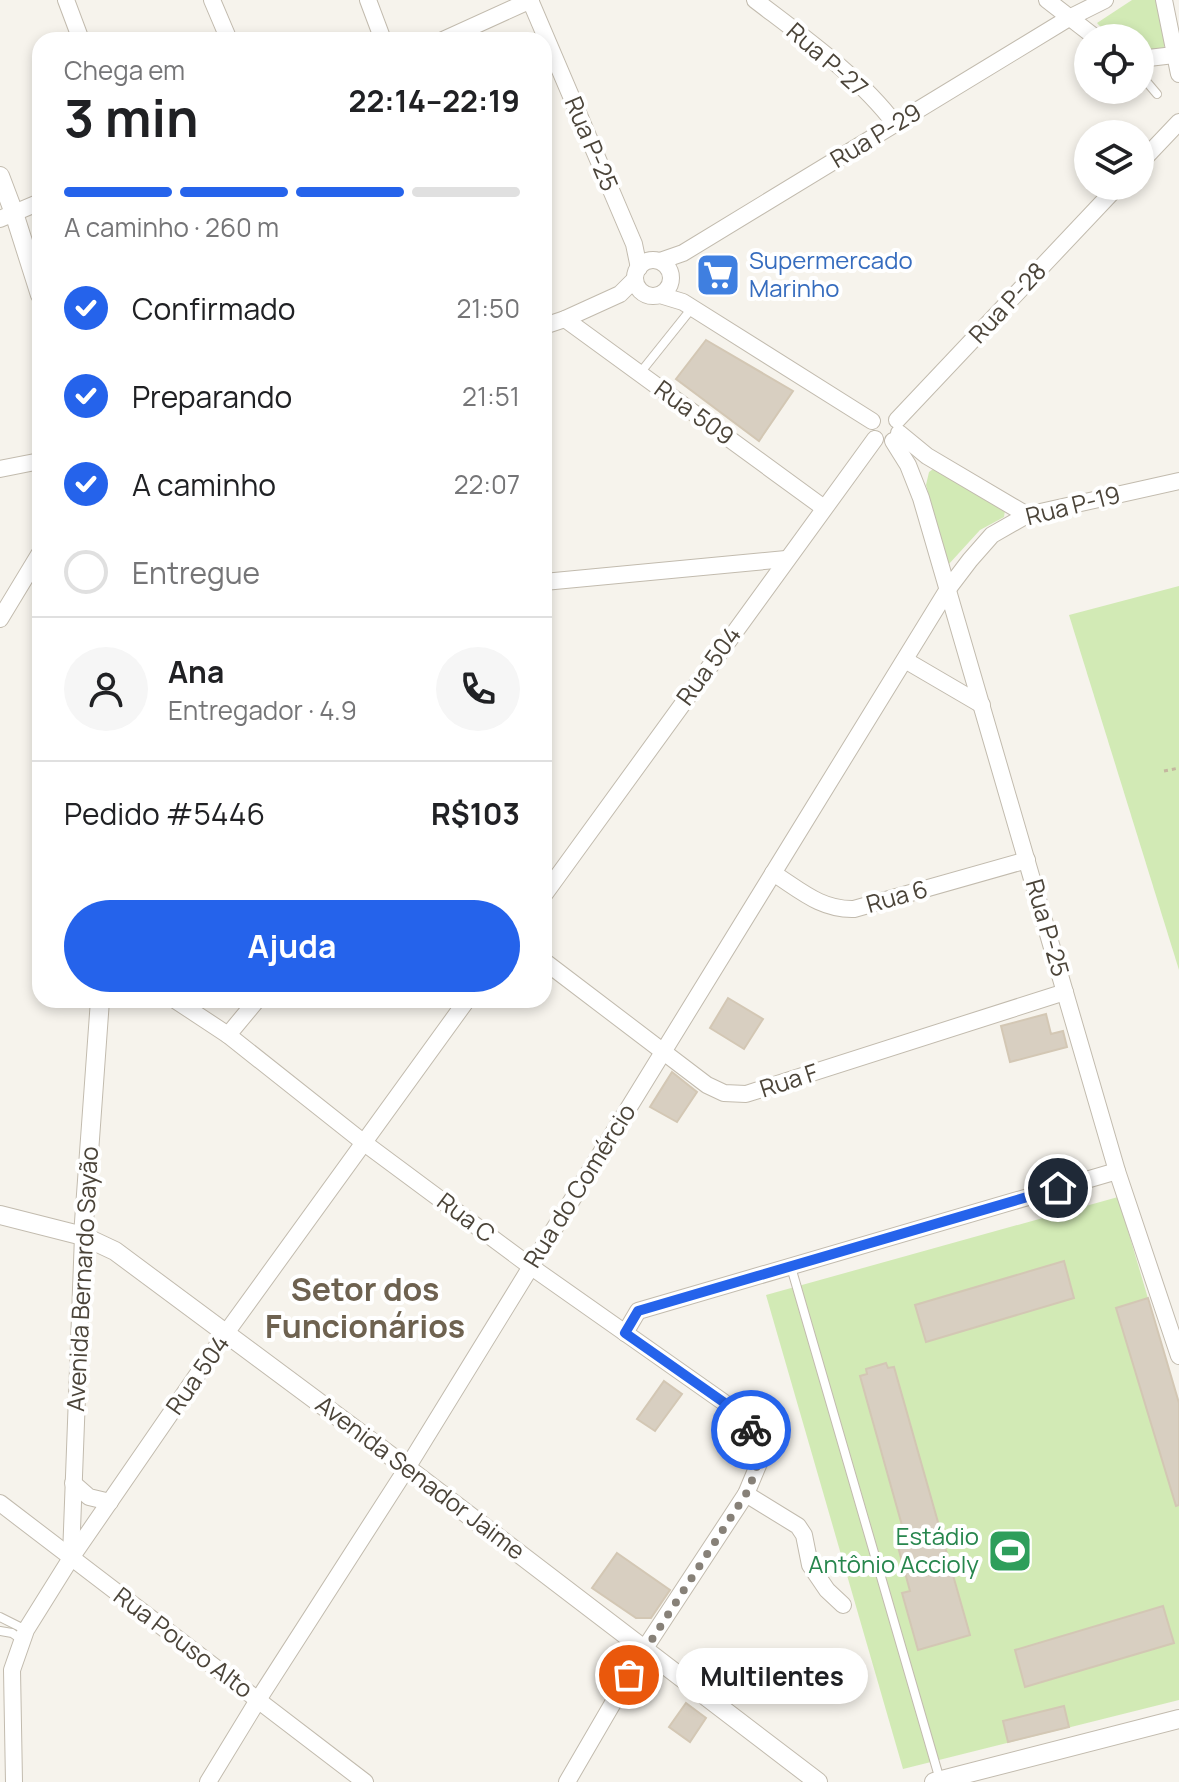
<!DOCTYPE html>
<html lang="pt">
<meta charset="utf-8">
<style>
:root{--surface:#fff;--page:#f6f6f6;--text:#202124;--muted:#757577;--line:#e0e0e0;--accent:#2563eb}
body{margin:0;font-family:Manrope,sans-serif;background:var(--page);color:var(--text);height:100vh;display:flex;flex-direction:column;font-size:30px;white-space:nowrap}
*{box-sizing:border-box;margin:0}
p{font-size:26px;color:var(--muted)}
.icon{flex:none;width:44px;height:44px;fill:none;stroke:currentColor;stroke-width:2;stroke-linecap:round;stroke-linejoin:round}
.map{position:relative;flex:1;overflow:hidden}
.side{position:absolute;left:32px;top:32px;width:520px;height:976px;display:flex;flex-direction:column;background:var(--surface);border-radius:24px;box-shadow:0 4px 12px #0003}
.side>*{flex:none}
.tools{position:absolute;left:1074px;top:24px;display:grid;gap:16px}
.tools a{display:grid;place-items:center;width:80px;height:80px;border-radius:50%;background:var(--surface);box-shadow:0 4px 12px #0003;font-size:40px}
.pin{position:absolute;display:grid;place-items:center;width:68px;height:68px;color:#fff;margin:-34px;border:4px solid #fff;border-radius:50%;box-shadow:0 2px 8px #0007}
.courier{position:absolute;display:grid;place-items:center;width:80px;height:80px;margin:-40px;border:6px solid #2563eb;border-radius:50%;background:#fff;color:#222;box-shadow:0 2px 10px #0007}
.bubble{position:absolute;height:56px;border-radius:28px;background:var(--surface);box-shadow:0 4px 12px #0003;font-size:26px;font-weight:700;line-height:56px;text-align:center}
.summary em{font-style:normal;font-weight:700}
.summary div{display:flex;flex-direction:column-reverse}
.summary{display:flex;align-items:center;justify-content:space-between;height:136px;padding:0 32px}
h1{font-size:52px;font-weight:700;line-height:60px}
.bar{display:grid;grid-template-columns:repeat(4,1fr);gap:12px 8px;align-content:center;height:96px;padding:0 32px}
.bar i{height:10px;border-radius:6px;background:var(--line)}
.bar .on{background:var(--accent)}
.bar p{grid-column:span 4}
.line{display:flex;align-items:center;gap:20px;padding:0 32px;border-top:2px solid var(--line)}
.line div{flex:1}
.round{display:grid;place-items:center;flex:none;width:84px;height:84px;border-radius:42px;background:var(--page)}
ol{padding:0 32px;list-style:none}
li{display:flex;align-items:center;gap:24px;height:88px}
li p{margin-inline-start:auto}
li .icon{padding:8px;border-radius:50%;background:var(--accent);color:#fff;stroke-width:4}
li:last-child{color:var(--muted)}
li i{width:44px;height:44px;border:4px solid var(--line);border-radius:50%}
.primary-button{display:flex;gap:16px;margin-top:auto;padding:16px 32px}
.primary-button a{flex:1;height:92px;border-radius:48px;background:var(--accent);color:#fff;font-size:32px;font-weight:700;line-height:92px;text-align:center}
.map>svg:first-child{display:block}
.green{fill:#d2eab5}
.building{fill:#d8cfc1;stroke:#d3c7b4;stroke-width:2}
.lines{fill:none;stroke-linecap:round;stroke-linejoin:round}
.service-casing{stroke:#c2bbae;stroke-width:10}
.minor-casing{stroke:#c2bbae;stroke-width:18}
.tertiary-casing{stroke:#c2bbae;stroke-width:20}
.path{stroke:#c4b79f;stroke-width:3;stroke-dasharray:4 4;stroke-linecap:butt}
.service{stroke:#fff;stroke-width:8}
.minor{stroke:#fff;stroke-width:16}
.tertiary{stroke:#fff;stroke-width:18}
.done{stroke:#878178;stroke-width:8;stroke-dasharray:0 14.4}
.route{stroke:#2563eb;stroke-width:10}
.labels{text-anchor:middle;stroke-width:8;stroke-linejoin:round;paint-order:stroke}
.street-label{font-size:24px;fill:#4b4439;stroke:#fff}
.shop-label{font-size:24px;fill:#366cbe;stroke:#fff;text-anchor:start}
.leisure-label{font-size:24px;fill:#27864d;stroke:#fff;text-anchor:end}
.district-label{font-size:32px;font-weight:bold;fill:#6e6250;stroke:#fff}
</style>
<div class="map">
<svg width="1179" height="1782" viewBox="0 0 1179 1782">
<rect width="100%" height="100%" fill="#f6f3ec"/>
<g class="green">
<path d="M1132,0H1158L1165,40L1164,49L1140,53V38H1111L1097,23Z"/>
<path d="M936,467L1005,510L1004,517L980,530L948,565L926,485L929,472Z"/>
<path d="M1179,586V970L1069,615Z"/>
<path d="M1118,1197L1179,1403V1700L903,1769L766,1295Z"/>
</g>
<g class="building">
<path d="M706,340L793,391L759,441L676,379Z"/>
<path d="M728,998L763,1019L744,1049L710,1028Z"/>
<path d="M1046,1014L1051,1034L1063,1031L1067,1047L1010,1062L1001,1026Z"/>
<path d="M672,1072L697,1092L677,1122L650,1107Z"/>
<path d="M1064,1261L1074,1298L926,1342L915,1305Z"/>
<path d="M1148,1298L1179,1403V1505L1176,1506L1116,1308Z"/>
<path d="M886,1363L888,1368L894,1367L970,1635L918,1650L902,1593L910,1591L894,1532L903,1529L860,1376L867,1374L866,1369Z"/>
<path d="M664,1381L682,1394L655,1431L637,1419Z"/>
<path d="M617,1553L670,1590L651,1618H636L592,1588Z"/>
<path d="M1163,1606L1174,1643L1025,1687L1015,1650Z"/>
<path d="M686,1703L706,1718L690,1742L669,1727Z"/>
<path d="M1064,1706L1069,1727L1008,1742L1003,1721Z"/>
</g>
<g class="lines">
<g class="service-casing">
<g id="service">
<path d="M1140,74L1157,94"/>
<path d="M640,373L692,308"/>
<path d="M791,1267L940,1780"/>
<path d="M0,1617L26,1630"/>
<path d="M0,1631L12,1633L22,1640"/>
</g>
</g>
<g class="minor-casing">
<g id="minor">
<path d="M66,0L81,40"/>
<path d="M212,0L229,40"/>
<path d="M368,0L383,40"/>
<path d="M530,0L634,244L639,268"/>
<path d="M755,0C802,36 860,77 895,124"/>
<path d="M1047,0L1096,38"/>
<path d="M1164,0L1179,74"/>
<path d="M443,40L531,0"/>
<path d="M1140,59L1174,55"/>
<path d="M1140,163L1179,122"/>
<path d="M0,219L40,202"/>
<circle cx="653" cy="278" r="18"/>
<path d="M660,261L683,253L1069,18L1105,0"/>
<path d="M660,295L683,302L872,421"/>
<path d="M565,319L824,508"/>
<path d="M544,326L565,319L620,294L635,279"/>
<path d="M897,420L1118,186"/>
<path d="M899,433L927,456L1027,515"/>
<path d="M893,441L908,465L921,498L1117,1171L1179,1356"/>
<path d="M0,469L40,461"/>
<path d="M544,582L786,559"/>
<path d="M0,619L40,553"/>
<path d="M905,660L982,705"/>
<path d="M773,873C800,890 821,910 854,909L1027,860"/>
<path d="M544,895L875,439"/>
<path d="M544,961L707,1085L724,1093L746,1094L1065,992"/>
<path d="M175,1000L228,1035L363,1142L530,1266L739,1413L756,1437L759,1463L746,1494L645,1648L567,1782"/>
<path d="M228,1035L257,1000"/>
<path d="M625,1333L638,1311L1117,1171"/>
<path d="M73,1483L89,1497L110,1502"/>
<path d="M746,1494L798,1526L804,1535L810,1565L827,1590L843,1605"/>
<path d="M0,1503L365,1782"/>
<path d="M71,1556L83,1236"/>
<path d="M14,1782L12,1670L26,1630L71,1558L226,1333L467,1000"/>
<path d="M208,1782L258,1700L407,1468L948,589L970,560L992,535L1027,515L1179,481"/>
</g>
</g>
<g class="tertiary-casing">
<g id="tertiary">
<path d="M0,176L14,213L40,295"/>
<path d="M0,1215L83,1236L115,1251L407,1468L818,1782"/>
<path d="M83,1236L100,1000"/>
<path d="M934,1782L1179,1719"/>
</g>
</g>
<path class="path" d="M1164,771L1179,768"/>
<use href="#service" class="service"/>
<use href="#minor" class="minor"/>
<use href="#tertiary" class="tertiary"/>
</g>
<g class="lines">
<path class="done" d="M629,1675L746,1494C755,1474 766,1451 751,1430"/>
<path class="route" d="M751,1430L739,1413L625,1333L638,1311L1058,1188"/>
</g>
<defs>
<g id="supermarket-square" transform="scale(2.3)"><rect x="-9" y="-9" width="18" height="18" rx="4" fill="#3f7fe0" stroke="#fff"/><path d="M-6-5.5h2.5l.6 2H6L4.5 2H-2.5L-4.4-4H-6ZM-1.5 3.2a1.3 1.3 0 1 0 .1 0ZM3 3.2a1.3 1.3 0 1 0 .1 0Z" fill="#fff"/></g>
<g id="stadium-square" transform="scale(2.3)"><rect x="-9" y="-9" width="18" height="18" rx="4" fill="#2e9e5b" stroke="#fff"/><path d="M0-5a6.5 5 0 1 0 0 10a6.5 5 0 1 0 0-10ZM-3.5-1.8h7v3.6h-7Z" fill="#fff"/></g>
</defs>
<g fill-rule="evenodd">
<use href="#supermarket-square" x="718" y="275"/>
<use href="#stadium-square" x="1010" y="1551"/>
</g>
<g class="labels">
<g class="street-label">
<text transform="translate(827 60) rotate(41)" y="8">Rua P-27</text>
<text transform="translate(876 136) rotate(-31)" y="8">Rua P-29</text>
<text transform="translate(591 144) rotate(67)" y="8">Rua P-25</text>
<text transform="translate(1008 303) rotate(-47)" y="8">Rua P-28</text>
<text transform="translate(694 413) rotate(36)" y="8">Rua 509</text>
<text transform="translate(1073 506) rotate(-14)" y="8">Rua P-19</text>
<text transform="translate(709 666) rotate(-54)" y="8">Rua 504</text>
<text transform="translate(897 897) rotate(-16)" y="8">Rua 6</text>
<text transform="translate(1047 928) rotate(74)" y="8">Rua P-25</text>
<text transform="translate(789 1081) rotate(-18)" y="8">Rua F</text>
<text transform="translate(580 1186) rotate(-58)" y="8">Rua do Comércio</text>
<text transform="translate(466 1218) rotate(37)" y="8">Rua C</text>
<text transform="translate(83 1279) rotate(-87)" y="8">Avenida Bernardo Sayão</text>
<text transform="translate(198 1375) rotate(-55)" y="8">Rua 504</text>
<text transform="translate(420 1478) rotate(37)" y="8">Avenida Senador Jaime</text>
<text transform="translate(183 1643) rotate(37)" y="8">Rua Pouso Alto</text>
</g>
<g class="shop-label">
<text x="749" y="269">Supermercado<tspan x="749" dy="28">Marinho</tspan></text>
</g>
<g class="leisure-label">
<text x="979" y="1545">Estádio<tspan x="979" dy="28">Antônio Accioly</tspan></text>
</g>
<g class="district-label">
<text x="365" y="1301">Setor dos<tspan x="365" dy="37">Funcionários</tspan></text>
</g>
</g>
</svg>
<div class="tools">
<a><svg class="icon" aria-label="locate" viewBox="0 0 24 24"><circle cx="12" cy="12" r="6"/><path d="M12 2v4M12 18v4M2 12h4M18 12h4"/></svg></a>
<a><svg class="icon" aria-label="layers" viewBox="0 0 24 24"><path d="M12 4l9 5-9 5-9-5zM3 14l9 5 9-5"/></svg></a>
</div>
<div class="pin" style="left:629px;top:1675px;background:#ea580c"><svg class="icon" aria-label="bag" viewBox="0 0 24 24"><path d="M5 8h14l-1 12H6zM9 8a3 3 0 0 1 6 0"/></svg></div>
<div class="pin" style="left:1058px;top:1188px;background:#1f2937"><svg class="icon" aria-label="home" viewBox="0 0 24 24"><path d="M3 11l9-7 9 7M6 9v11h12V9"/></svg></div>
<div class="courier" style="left:751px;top:1430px"><svg class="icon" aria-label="bike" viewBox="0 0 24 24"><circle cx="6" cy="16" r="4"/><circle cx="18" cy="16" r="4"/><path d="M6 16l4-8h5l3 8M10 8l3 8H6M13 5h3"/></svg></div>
<div class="bubble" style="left:676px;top:1648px;width:192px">Multilentes</div>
<section class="side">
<div class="summary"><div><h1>3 min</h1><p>Chega em</p></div><em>22:14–22:19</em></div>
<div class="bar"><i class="on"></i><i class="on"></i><i class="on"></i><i></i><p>A caminho · 260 m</p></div>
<ol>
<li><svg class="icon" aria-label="check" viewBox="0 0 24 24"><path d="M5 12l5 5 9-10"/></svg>Confirmado<p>21:50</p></li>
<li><svg class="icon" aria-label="check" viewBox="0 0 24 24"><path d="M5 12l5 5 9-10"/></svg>Preparando<p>21:51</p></li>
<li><svg class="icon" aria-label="check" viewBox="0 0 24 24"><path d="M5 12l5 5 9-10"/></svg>A caminho<p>22:07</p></li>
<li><i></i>Entregue</li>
</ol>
<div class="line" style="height:144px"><a class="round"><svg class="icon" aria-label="person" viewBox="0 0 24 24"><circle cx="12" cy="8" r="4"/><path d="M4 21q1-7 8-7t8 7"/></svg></a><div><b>Ana</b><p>Entregador · 4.9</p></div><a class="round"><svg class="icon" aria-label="phone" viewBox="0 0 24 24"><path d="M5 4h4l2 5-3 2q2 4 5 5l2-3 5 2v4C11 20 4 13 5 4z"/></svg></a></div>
<div class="line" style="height:104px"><div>Pedido #5446</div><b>R$103</b></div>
<div class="primary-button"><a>Ajuda</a></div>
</section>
</div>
